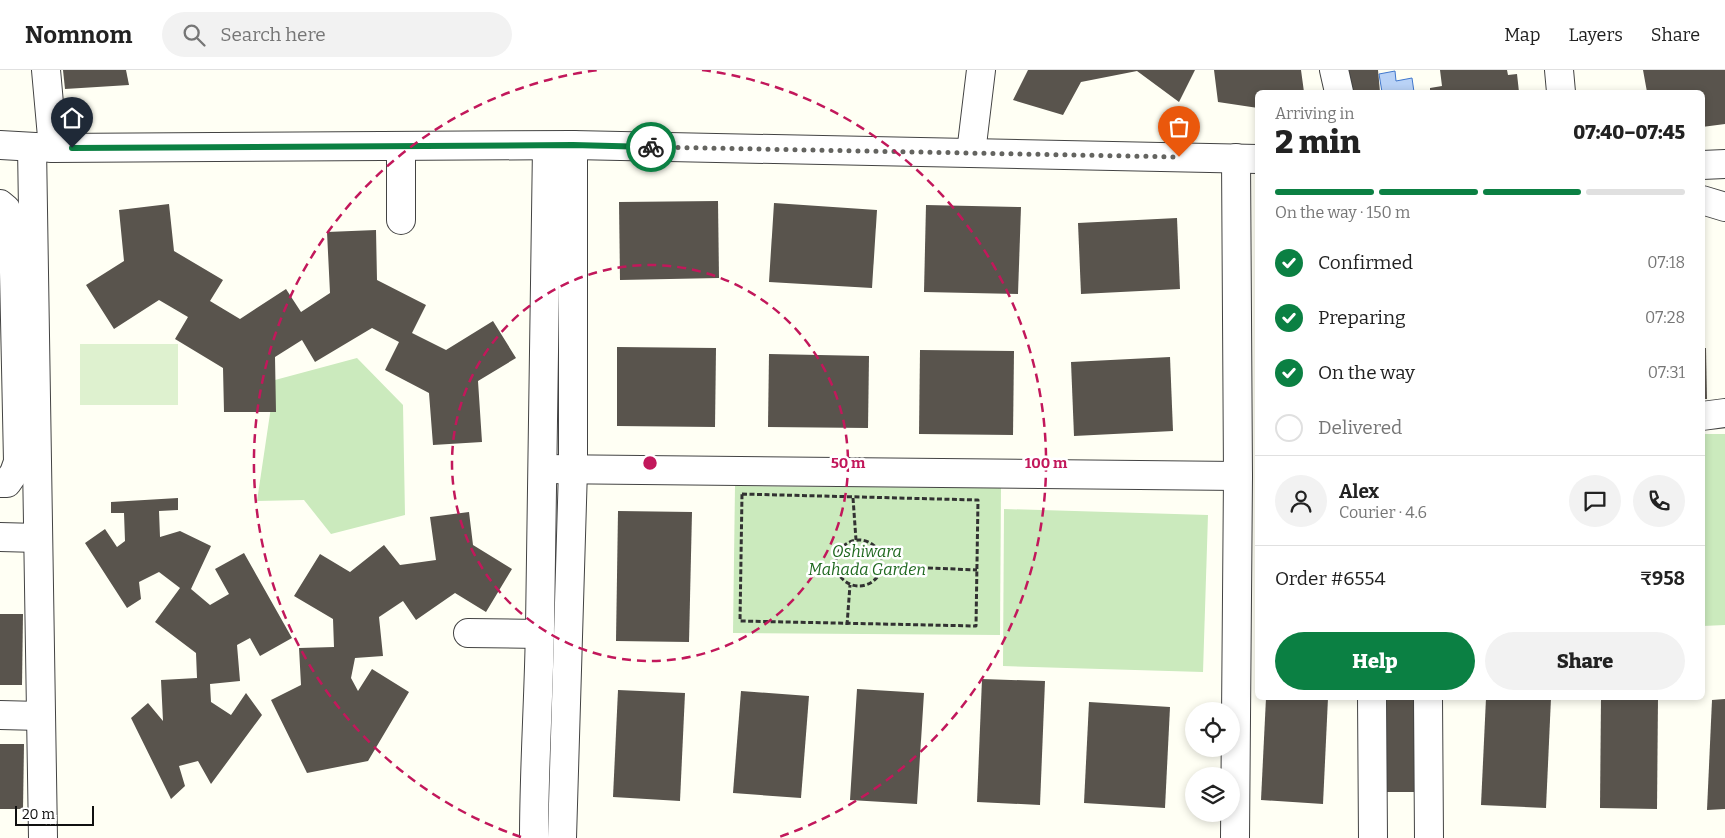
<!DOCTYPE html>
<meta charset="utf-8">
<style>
:root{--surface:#fff;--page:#f2f2f2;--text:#222;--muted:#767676;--line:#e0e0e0;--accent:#0b8043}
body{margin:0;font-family:Bitter,serif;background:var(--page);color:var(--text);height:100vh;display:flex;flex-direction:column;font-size:19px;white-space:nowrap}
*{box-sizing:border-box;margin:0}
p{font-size:16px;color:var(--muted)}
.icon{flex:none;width:28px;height:28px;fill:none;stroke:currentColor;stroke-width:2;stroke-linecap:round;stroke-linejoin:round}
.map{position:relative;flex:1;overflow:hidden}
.panel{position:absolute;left:1255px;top:20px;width:450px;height:610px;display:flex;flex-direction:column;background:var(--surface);border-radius:8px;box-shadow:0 2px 8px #0003}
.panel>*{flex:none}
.controls{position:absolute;left:1185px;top:632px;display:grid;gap:10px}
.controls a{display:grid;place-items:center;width:55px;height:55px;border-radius:50%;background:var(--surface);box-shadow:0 2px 8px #0003;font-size:25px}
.scale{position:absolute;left:15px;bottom:12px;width:79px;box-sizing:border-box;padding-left:5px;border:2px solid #101010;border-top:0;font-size:14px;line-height:18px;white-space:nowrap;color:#101010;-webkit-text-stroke:4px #fff;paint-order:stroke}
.pin{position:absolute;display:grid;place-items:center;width:42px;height:42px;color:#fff;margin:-51px -21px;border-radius:50% 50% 50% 0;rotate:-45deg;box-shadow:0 0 5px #0007}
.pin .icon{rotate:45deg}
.courier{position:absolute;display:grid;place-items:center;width:50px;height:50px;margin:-25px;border:4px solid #0b8043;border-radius:50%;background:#fff;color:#222;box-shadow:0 1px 6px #0007}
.summary em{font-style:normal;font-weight:800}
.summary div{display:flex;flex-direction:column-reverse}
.summary{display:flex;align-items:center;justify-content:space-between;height:85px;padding:0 20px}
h1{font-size:32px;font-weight:800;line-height:38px}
.bar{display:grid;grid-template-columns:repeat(4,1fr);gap:8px 5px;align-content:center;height:60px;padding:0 20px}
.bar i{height:6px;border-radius:4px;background:var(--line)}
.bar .active{background:var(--accent)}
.bar p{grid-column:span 4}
.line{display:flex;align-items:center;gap:12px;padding:0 20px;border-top:1px solid var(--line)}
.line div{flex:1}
.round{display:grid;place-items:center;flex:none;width:52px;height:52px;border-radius:26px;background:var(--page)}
ol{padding:0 20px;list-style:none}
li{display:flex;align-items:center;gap:15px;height:55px}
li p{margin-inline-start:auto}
li .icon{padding:5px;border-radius:50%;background:var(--accent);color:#fff;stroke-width:4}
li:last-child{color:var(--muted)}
li i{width:28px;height:28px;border:2px solid var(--line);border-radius:50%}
.cta{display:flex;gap:10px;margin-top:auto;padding:10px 20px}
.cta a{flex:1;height:58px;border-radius:30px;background:var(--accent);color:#fff;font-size:20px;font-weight:800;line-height:58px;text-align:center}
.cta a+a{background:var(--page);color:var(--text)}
header{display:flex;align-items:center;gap:30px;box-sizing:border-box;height:70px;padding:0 25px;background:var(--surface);border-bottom:1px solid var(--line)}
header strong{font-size:24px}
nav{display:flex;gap:28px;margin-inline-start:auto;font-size:18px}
.search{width:350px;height:45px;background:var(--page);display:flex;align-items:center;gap:12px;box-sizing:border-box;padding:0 18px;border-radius:28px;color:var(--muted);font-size:19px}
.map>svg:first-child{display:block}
.green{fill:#cbeabd}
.pitch{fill:#def1cf}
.water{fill:#b9d2f6;stroke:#4077cd}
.building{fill:#59544d}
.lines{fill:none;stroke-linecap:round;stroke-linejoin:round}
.minor-casing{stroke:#434343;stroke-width:30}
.path{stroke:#323232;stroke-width:3;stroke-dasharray:5 2.5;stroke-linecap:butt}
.minor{stroke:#fff;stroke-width:28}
.done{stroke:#646460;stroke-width:5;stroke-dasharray:0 9}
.route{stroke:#0b8043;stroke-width:6}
.ring{fill:none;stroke:#c2185b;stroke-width:2.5;stroke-dasharray:9 6}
.labels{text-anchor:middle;stroke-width:5;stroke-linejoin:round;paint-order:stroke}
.park-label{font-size:16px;font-style:italic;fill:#206920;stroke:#fff}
.centre{fill:#c2185b;stroke:#fff;stroke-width:2.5}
.ring-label{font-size:15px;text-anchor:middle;font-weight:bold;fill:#c2185b;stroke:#fff;stroke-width:5;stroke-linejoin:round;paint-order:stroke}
</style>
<header>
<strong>Nomnom</strong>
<div class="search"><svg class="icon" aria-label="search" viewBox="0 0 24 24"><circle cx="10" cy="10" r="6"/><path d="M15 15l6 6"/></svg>Search here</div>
<nav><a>Map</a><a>Layers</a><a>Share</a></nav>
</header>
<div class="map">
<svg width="1725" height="768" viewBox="0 0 1725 768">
<rect width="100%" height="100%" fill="#fffff4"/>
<g class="green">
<path d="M357,288L403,335L405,445L331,464L304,430L257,431L275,310Z"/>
<path d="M1703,364H1725V555L1703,556Z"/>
<path d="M735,416L1001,418L1000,565L733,563Z"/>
<path d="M1004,439L1208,445L1203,602L1003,596Z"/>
</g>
<rect class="pitch" x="80" y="274" width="98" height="61"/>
<path class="water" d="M1395,1L1396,11L1412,8L1414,22H1382L1379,4Z"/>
<g class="building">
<path d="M63,0H126L129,15L65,19Z"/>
<path d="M1028,0H1195L1179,32L1137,1L1081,12L1063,45L1013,30Z"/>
<path d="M1214,0H1301L1304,22H1258V38L1218,32Z"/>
<path d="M1338,0H1378L1380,22H1341Z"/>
<path d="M1440,0H1507L1508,5L1517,4L1519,22H1430V18L1442,16Z"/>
<path d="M1643,0H1725V54L1702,57V22H1647Z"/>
<path d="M718,131L719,208L620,210L619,132Z"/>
<path d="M774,133L877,140L872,218L769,212Z"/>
<path d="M169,134L174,181L223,210L210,231L240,249L286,219L301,242L330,223L327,162L376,160L377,210L426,235L412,263L446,280L493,251L516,288L478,311L482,372L433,375L429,323L385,300L399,272L372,258L315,292L302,270L275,287L276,342H224L223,298L175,269L188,247L159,230L114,259L86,215L124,191L119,140Z"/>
<path d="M926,135L1021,137L1018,224L924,222Z"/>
<path d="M1177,148L1180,219L1081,224L1078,153Z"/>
<path d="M617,277L716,278L715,357L617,356Z"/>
<path d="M1702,278H1706L1707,329H1702Z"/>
<path d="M920,280L1014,281L1013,365L919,364Z"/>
<path d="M769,284L869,286L868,358L768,357Z"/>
<path d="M1170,287L1173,361L1074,366L1071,292Z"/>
<path d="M178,428V440L159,441L160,467L180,461L211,476L191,519L210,535L229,524L215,499L244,483L292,568L260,586L250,568L237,575L240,611L210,614L211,632L231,645L246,623L262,645L211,714L198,691L179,696L185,716L171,729L131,648L148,633L163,651L161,610L197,608L196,583L155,552L180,518L159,502L139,512L141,529L127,538L85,473L105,459L117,477L125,471L124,443H111V432Z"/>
<path d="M618,441L692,442L689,572L616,571Z"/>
<path d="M469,442L473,475L512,499L486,542L455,523L416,550L403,531L379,547L383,586L355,588L351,608L358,621L372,599L409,622L368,691L307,703L271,630L301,615L299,578L334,577L333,549L294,526L320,484L350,502L384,475L400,495L436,490L430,447Z"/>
<path d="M0,544H23L22,615H0Z"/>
<path d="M982,609L1045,611L1040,735L977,732Z"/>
<path d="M857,619L924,623L917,734L850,730Z"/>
<path d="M618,620L685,623L680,731L613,727Z"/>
<path d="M741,621L809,626L801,728L733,723Z"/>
<path d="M1266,628H1328L1323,734L1261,730Z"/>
<path d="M1377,628H1423L1422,722H1376Z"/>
<path d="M1486,628H1551L1546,738L1481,735Z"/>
<path d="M1601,628H1658L1657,739L1600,738Z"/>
<path d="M1725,629V739L1707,740L1712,630Z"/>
<path d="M1089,632L1170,637L1165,738L1084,733Z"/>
<path d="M0,674H24L23,739H0Z"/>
</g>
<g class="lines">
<g class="minor-casing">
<g id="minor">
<path d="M46,0L53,78"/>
<path d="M1334,0L1339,22"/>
<path d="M1559,0L1561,22"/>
<path d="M0,75L53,78L573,75L1258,89"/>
<path d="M32,77L43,768"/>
<path d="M401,77V150"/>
<path d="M971,83L981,0"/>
<path d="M1702,95L1725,94"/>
<path d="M1702,130L1725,137"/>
<path d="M0,134L6,139L13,155L18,392L14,403L7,413H0"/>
<path d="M1702,346L1725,343"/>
<path d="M543,399L1238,406"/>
<path d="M0,467L38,468"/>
<path d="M468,563L540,564"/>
<path d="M1372,628L1373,768"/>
<path d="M1428,628L1429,768"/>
<path d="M0,645L41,646"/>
<path d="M534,768C534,697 539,627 540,556C543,396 545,236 547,76"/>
<path d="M562,768L573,399V75"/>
<path d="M1235,768L1238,406L1236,88"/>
</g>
</g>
<g class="path">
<path d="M742,424L978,430L976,556L740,551Z"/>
<path d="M853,428L856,470"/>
<circle cx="859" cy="493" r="23"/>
<path d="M883,496L977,500"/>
<path d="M847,555L850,515"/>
</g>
<use href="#minor" class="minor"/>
</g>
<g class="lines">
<path class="done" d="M651,77L1179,87"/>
<path class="route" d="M72,78L573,75L651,77"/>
</g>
<g class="ring">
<circle cx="650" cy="393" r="198"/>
<path d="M521 767A396 396 0 0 1 598 0M702 0A396 396 0 0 1 779 767"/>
</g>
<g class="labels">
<g class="park-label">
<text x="867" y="487">Oshiwara<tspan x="867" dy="18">Mahada Garden</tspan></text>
</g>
</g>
<circle cx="650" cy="393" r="8" class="centre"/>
<g class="ring-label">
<text x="848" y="398">50 m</text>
<text x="1046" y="398">100 m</text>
</g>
</svg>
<div class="controls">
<a><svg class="icon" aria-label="locate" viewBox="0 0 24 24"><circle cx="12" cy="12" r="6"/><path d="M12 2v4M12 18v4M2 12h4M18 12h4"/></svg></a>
<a><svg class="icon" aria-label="layers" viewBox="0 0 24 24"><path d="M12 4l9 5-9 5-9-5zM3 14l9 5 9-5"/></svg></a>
</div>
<div class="scale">20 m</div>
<div class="pin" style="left:1179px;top:87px;background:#ea580c"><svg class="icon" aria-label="bag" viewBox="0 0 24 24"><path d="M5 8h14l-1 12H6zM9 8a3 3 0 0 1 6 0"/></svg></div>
<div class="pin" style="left:72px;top:78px;background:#1f2937"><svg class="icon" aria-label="home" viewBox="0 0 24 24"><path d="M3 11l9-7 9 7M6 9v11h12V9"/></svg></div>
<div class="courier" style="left:651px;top:77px"><svg class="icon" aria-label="bike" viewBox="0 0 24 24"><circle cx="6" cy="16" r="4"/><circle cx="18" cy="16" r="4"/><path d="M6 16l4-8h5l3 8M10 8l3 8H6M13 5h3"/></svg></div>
<section class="panel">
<div class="summary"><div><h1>2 min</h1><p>Arriving in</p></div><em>07:40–07:45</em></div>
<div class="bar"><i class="active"></i><i class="active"></i><i class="active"></i><i></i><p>On the way · 150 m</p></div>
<ol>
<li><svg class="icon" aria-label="check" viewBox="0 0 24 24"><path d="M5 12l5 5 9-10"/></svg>Confirmed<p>07:18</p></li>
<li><svg class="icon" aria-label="check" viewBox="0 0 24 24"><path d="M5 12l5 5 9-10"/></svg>Preparing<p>07:28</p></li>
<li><svg class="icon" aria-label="check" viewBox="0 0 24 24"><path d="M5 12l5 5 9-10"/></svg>On the way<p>07:31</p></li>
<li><i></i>Delivered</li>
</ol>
<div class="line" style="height:90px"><a class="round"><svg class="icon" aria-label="person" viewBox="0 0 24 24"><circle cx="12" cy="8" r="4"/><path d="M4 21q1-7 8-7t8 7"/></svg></a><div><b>Alex</b><p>Courier · 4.6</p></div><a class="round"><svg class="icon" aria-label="chat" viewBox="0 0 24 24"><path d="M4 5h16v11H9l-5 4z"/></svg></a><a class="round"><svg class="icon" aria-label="phone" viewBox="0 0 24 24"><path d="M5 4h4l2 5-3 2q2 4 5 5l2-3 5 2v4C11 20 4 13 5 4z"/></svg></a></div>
<div class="line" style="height:65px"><div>Order #6554</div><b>₹958</b></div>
<div class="cta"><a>Help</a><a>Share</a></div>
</section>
</div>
